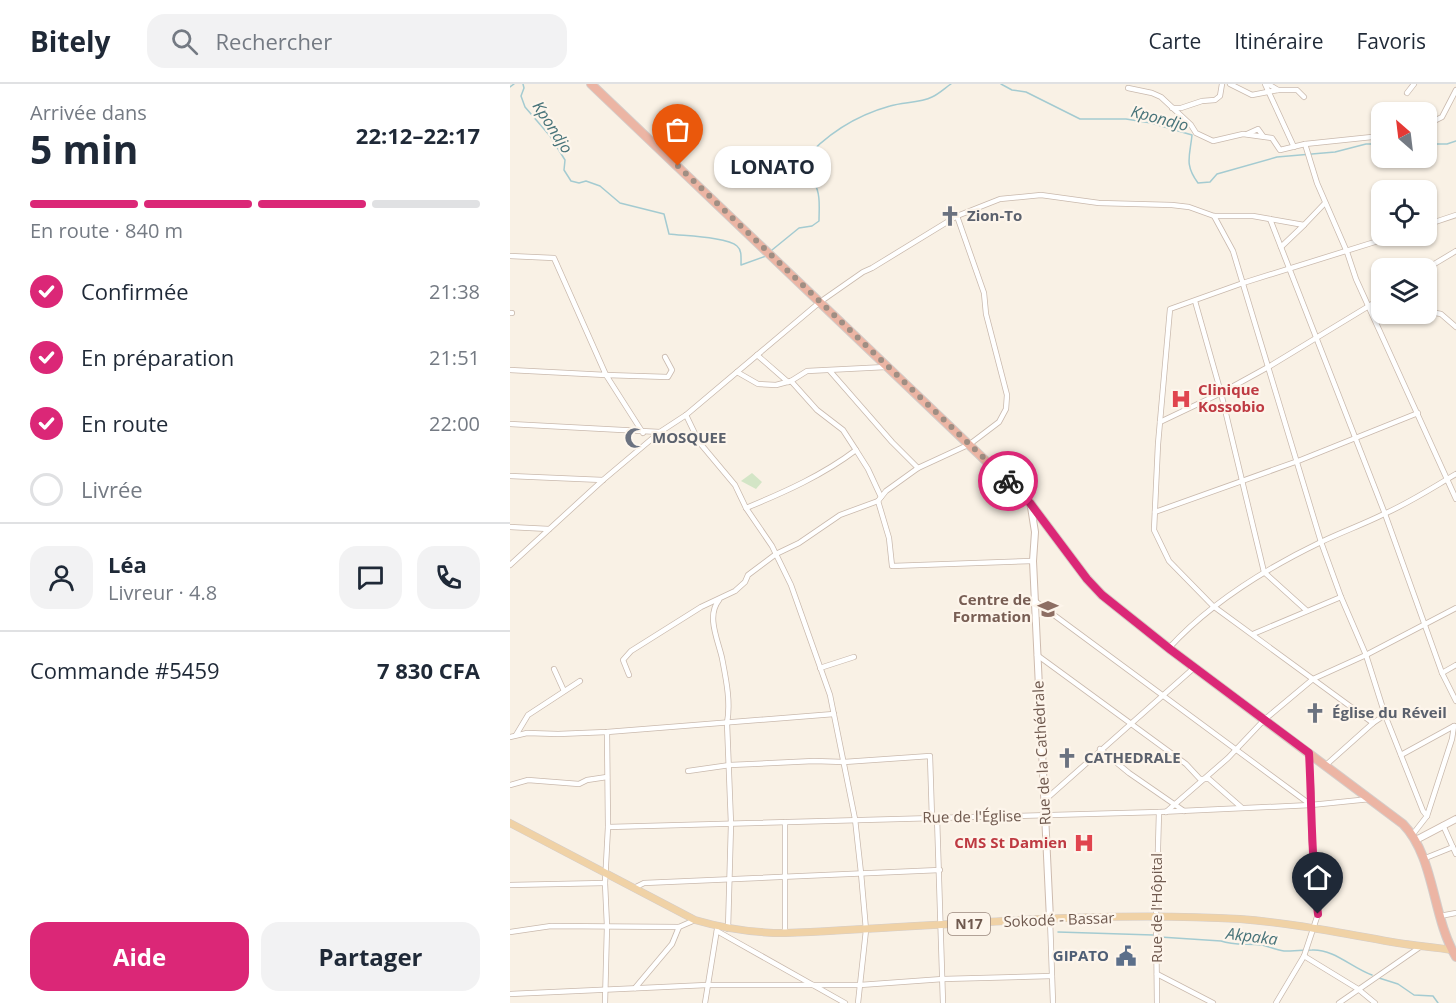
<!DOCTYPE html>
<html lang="fr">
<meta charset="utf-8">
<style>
:root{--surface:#fff;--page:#f2f2f3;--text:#1f2937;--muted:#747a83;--line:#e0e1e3;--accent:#db2777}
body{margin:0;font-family:"Open Sans",sans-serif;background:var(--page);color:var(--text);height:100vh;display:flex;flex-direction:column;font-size:22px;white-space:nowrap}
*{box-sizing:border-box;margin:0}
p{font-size:20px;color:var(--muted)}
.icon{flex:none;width:33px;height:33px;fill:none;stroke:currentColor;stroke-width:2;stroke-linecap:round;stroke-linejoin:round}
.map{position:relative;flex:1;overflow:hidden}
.sheet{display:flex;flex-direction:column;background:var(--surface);width:510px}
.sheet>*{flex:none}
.needle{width:39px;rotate:332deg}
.tools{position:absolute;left:861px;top:18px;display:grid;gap:12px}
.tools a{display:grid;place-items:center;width:66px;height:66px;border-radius:12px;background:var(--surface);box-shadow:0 2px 4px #0004;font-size:30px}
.pin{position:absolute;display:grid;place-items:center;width:51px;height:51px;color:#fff;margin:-62px -26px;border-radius:50% 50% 50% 0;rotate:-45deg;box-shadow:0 0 6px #0007}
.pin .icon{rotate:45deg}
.courier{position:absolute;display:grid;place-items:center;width:60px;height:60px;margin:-30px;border:4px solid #db2777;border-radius:50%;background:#fff;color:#222;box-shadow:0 2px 8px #0007}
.bubble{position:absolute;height:42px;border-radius:18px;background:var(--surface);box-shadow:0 2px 4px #0004;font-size:20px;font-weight:700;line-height:42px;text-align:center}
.overview em{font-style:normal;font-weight:700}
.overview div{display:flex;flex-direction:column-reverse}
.overview{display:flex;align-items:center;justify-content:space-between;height:102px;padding:0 30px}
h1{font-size:39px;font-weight:700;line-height:45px}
.bar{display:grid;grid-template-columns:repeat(4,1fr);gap:9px 6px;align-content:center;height:72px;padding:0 30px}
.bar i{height:8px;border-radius:4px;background:var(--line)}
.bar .on{background:var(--accent)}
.bar p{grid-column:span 4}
.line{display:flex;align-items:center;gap:15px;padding:0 30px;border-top:2px solid var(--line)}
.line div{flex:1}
.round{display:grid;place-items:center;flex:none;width:63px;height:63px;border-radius:18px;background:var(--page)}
ol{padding:0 30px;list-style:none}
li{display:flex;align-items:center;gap:18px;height:66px}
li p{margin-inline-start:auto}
li .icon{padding:6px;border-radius:50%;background:var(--accent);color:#fff;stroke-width:4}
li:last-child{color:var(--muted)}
li i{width:33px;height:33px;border:3px solid var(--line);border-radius:50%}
.action{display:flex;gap:12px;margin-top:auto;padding:12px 30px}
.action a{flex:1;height:69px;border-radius:18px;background:var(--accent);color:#fff;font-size:24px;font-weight:700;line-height:69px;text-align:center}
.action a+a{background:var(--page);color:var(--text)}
header{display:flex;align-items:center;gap:36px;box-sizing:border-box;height:84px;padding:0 30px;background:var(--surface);border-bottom:2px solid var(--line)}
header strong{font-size:28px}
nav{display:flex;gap:33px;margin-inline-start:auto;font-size:21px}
.search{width:420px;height:54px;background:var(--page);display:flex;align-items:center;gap:15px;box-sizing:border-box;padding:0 21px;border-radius:18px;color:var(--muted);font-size:22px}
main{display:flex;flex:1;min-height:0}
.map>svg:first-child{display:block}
.green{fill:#d3e5c6}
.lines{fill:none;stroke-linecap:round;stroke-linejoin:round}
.stream{stroke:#a4cbd1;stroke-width:1.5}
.street-casing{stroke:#c9b9ad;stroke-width:6}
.secondary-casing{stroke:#cebbae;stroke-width:8}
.primary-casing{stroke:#d4cdca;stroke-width:8}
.highway-casing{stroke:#d4cdca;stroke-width:10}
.street{stroke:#fff;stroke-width:4.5}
.secondary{stroke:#fff;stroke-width:6}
.primary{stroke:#f0d2a6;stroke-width:7}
.highway{stroke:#ecb5a4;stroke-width:8}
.done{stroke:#9f8e83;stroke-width:6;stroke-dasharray:0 10.8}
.route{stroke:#db2777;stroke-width:8}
.labels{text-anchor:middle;stroke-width:4.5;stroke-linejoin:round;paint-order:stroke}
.shield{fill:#fdf5eb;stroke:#9a887d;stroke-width:1.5}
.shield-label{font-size:14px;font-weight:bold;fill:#6f594e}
.worship-label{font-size:15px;font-weight:bold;fill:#5b616d;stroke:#fdf5eb;text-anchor:start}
.health-label{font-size:15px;font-weight:bold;fill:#be3a42;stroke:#fdf5eb;text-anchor:start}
.education-label{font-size:15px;font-weight:bold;fill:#785e54;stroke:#fdf5eb;text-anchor:end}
.street-label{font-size:15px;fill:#6f594e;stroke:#fdf5eb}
.service-label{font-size:15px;font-weight:bold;fill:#4e5e75;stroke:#fdf5eb;text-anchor:end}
.water-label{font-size:16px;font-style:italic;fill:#477379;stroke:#fdf5eb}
</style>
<header>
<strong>Bitely</strong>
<div class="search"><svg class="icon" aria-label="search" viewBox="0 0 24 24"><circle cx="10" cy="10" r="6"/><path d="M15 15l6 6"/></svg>Rechercher</div>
<nav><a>Carte</a><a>Itinéraire</a><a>Favoris</a></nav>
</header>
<main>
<section class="sheet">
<div class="overview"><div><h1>5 min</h1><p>Arrivée dans</p></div><em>22:12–22:17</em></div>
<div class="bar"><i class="on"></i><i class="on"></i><i class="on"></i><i></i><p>En route · 840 m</p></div>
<ol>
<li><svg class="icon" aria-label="check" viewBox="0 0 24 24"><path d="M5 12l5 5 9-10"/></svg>Confirmée<p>21:38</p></li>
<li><svg class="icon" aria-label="check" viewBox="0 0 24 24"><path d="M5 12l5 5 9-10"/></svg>En préparation<p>21:51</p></li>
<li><svg class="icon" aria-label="check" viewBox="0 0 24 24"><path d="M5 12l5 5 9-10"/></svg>En route<p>22:00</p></li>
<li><i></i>Livrée</li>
</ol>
<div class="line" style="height:108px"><a class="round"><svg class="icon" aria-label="person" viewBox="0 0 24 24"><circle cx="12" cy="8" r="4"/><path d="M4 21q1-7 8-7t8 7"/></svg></a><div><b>Léa</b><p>Livreur · 4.8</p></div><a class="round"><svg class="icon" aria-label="chat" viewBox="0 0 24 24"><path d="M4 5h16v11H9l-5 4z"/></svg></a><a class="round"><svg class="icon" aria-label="phone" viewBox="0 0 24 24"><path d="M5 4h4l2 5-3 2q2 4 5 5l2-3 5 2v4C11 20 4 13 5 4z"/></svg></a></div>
<div class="line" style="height:78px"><div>Commande #5459</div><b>7 830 CFA</b></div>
<div class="action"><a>Aide</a><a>Partager</a></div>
</section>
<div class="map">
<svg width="946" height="919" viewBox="0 0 946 919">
<rect width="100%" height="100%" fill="#f9f1e5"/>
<path class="green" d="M242,389L252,398L246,405L231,397Z"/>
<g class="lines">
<g class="stream">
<path d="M13,0L14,4L11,12L15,23L40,52L55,76L54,86L61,97L69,99L76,97L90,102L110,119L154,130L159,150C174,152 218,153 227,162C232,166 231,174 231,181L256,172"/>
<path d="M491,0L502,6L516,8L570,35H616L641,39L682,51C680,72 674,80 688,99L700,98L707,90L767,73L825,68L856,60H872"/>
<path d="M0,3L4,0"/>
<path d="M916,60H937L946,57"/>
<path d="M262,166L289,144L302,142L309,137C309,125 311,109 304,99C299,92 294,87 291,79C316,50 344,32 380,22C393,18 410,19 422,13C429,10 435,4 441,0"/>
<path d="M548,848L643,851"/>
<path d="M650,853L711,857C724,862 738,859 752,861C760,863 766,866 774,867C784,867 793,866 802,866C824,865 842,884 862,891"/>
<path d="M869,894L888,900L904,911L923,912L928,919"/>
</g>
<g class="street-casing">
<g id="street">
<path d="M720,0L742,11L768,6"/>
<path d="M755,0L784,63"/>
<path d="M758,0L768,6H787L794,13"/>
<path d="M618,4L642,9L651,13L681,41L686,49L703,57L733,50L762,54L770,66L795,60L807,99L837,168L846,195L946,415"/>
<path d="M897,9L904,0"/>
<path d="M662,24H671L692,17L705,16L710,12L712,0"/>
<path d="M916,41L932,33L946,6"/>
<path d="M737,50L748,45L753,52"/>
<path d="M795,60L862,53L872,49"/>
<path d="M704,132L723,167L811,458L831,513L856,571L875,631L913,727L917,732L903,750"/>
<path d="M760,135L875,430L932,589L946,617"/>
<path d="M916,141L946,131"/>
<path d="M771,163L794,141"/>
<path d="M0,172L44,174L96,291L0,286"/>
<path d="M916,185L946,167"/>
<path d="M685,217L711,309L754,488L796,526"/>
<path d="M916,227L931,230L946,243"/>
<path d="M0,229H2"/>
<path d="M247,271L278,298"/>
<path d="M320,287L382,358L408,384"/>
<path d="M227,288L248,300L266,301L281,297L297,287L376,283"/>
<path d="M281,297L307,326L333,346L346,366"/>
<path d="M176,331L189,358L225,401L236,424L262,462L281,501L320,611L345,735L351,789L356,846L348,919"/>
<path d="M650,338L711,309L760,282L872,214"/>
<path d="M0,340L150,348"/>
<path d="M133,349L96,291L158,293L162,286L155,273"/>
<path d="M0,392L93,396"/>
<path d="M368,417L379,454L382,482L523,477"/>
<path d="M236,424C275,408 313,391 346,366L358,385L371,413"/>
<path d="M645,428L788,377L908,329"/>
<path d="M0,443L39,445"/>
<path d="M0,481L93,396L150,348L176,331L310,218L353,188L362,184L447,132L490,115L531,111L589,119L662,121L679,123L704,132H743L794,141L815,119"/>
<path d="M209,516C196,532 208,556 212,574C216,595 221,618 217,639L221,740L218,845"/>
<path d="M525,517L801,721"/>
<path d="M743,550L831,513"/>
<path d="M659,564C701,518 755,485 811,458C832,448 854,440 874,430C899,419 922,404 946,390"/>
<path d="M527,571L676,680L690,695H699L731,723"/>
<path d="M310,584L344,573"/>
<path d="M44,585L54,607"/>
<path d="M932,589L946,581"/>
<path d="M119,591L113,576L121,567L191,523L225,507L235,498L238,491L266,470L289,459L330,431L368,417L376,407L408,384L460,360L489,338L496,325L497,311L476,230L474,209L447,132"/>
<path d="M863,639L703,522L659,477L644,446L648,360L660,225L733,199L884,152"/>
<path d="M6,651L18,631L70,597"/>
<path d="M0,653L17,649L48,650L97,648L324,630"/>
<path d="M590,665L619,689L674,727"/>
<path d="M891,671L944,642"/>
<path d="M816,681L863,639L875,631"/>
<path d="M178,687L220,681L304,677L334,678L420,672L422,734"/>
<path d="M0,701L18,696L69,700L77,696L97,693"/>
<path d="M535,716L685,583"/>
<path d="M656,728L718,674L754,636L803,595L856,571L946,524"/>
<path d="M917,732L942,655L944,642"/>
<path d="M427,733L433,919"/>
<path d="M933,741L946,770"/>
<path d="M98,743L649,728L801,721L860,715"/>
<path d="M913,775L943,763"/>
<path d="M0,801L95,799"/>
<path d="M124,804L134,799L430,786"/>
<path d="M930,832L946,829"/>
<path d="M540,835L543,919"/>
<path d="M207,847L335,919"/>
<path d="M0,848L41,842L169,843L185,836"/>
<path d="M275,849V738"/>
<path d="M794,872L848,905L865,919"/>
<path d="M647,890L703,919"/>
<path d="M125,904L162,860L169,843"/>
<path d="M0,910L197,901H350L433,895L542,892"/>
<path d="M95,919L97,842L95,799L98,743L97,648"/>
<path d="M195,919L207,845"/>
<path d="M647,919L646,833L649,728"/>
<path d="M766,919L794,872L808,830L801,752L802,712L799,671"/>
<path d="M829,919L910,863"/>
</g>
</g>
<g class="secondary-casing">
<g id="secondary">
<path d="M521,423L525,448L523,477L540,835"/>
<path d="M906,756L946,735"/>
</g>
</g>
<g class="primary-casing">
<path id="primary" d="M0,739L185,836C216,845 244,849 275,849C426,843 579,826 730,835C783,839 836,850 888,859C906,862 924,863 942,866"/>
</g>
<g class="highway-casing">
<path id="highway" d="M81,0L520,419L577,495L592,511L661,566L893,740C925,773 922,833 946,873"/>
</g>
<use href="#street" class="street"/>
<use href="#secondary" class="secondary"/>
<use href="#primary" class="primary"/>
<use href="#highway" class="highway"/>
</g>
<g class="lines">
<path class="done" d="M168,82L498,397"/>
<path class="route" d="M498,397L520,419L577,495L592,511L661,566L799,669C802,722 801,776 808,830"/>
</g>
<defs>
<g id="church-bare" transform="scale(1.62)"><path d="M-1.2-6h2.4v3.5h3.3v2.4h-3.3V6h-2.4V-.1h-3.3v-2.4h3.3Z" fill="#6b7280" stroke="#fdf5eb" stroke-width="2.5" paint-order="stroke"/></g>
<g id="hospital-bare" transform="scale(1.62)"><path d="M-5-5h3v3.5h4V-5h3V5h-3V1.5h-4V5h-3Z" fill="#e0444e" stroke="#fdf5eb" stroke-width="2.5" paint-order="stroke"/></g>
<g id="mosque-bare" transform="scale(1.62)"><path d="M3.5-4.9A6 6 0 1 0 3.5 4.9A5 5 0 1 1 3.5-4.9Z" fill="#6b7280" stroke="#fdf5eb" stroke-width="2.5" paint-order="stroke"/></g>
<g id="university-bare" transform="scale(1.62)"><path d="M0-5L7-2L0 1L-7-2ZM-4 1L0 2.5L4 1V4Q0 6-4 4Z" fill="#8d6e63" stroke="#fdf5eb" stroke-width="2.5" paint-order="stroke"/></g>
<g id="civic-bare" transform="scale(1.62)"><path d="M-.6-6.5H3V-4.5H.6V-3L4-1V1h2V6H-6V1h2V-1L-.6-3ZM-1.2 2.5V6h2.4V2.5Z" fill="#5c6f8a" stroke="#fdf5eb" stroke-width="2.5" paint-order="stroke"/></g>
</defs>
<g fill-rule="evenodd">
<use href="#church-bare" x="440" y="132"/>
<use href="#hospital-bare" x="671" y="315"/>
<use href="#mosque-bare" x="125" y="354"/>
<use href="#university-bare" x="538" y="525"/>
<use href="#church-bare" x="805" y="629"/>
<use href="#church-bare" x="557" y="674"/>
<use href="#hospital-bare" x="574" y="759"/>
<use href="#civic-bare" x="616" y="872"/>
</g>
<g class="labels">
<rect class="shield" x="438" y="829" width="42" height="22" rx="4.5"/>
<g class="shield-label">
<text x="459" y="845">N17</text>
</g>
<g class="worship-label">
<text x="457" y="137">Zion-To</text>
<text x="142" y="359">MOSQUEE</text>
<text x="822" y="634">Église du Réveil</text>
<text x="574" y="679">CATHEDRALE</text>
</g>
<g class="health-label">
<text x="688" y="311">Clinique<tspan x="688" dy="17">Kossobio</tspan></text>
<text x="557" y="764" text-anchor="end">CMS St Damien</text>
</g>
<g class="education-label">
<text x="521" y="521">Centre de<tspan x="521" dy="17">Formation</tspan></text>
</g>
<g class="street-label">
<text transform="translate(532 669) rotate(-93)" y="5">Rue de la Cathédrale</text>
<text transform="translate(462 733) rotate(-1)" y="5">Rue de l'Église</text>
<text transform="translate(647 824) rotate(-90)" y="5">Rue de l'Hôpital</text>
<text transform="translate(549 836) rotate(-2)" y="5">Sokodé - Bassar</text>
</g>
<g class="service-label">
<text x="599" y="877">GIPATO</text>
</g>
<g class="water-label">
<text transform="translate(650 34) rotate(15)" y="6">Kpondjo</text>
<text transform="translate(43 43) rotate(57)" y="6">Kpondjo</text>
<text transform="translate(742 852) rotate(7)" y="6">Akpaka</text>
</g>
</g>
</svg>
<div class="tools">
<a><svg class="needle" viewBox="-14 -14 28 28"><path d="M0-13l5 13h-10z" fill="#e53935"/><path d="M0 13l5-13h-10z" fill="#747a83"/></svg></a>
<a><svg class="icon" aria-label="locate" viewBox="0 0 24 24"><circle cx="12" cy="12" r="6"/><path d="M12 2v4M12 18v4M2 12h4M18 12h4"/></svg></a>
<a><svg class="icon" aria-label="layers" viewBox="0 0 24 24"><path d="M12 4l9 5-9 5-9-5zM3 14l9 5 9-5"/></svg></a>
</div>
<div class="pin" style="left:168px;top:82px;background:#ea580c"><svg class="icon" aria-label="bag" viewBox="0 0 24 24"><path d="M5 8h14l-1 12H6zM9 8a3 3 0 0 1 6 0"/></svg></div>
<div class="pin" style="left:808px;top:830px;background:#1f2937"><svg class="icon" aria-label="home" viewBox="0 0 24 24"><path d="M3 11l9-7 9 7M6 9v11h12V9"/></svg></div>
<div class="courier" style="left:498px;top:397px"><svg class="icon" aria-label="bike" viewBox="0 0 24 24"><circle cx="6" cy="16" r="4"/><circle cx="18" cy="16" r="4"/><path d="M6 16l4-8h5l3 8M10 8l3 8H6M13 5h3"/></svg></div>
<div class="bubble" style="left:204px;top:62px;width:117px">LONATO</div>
</div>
</main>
